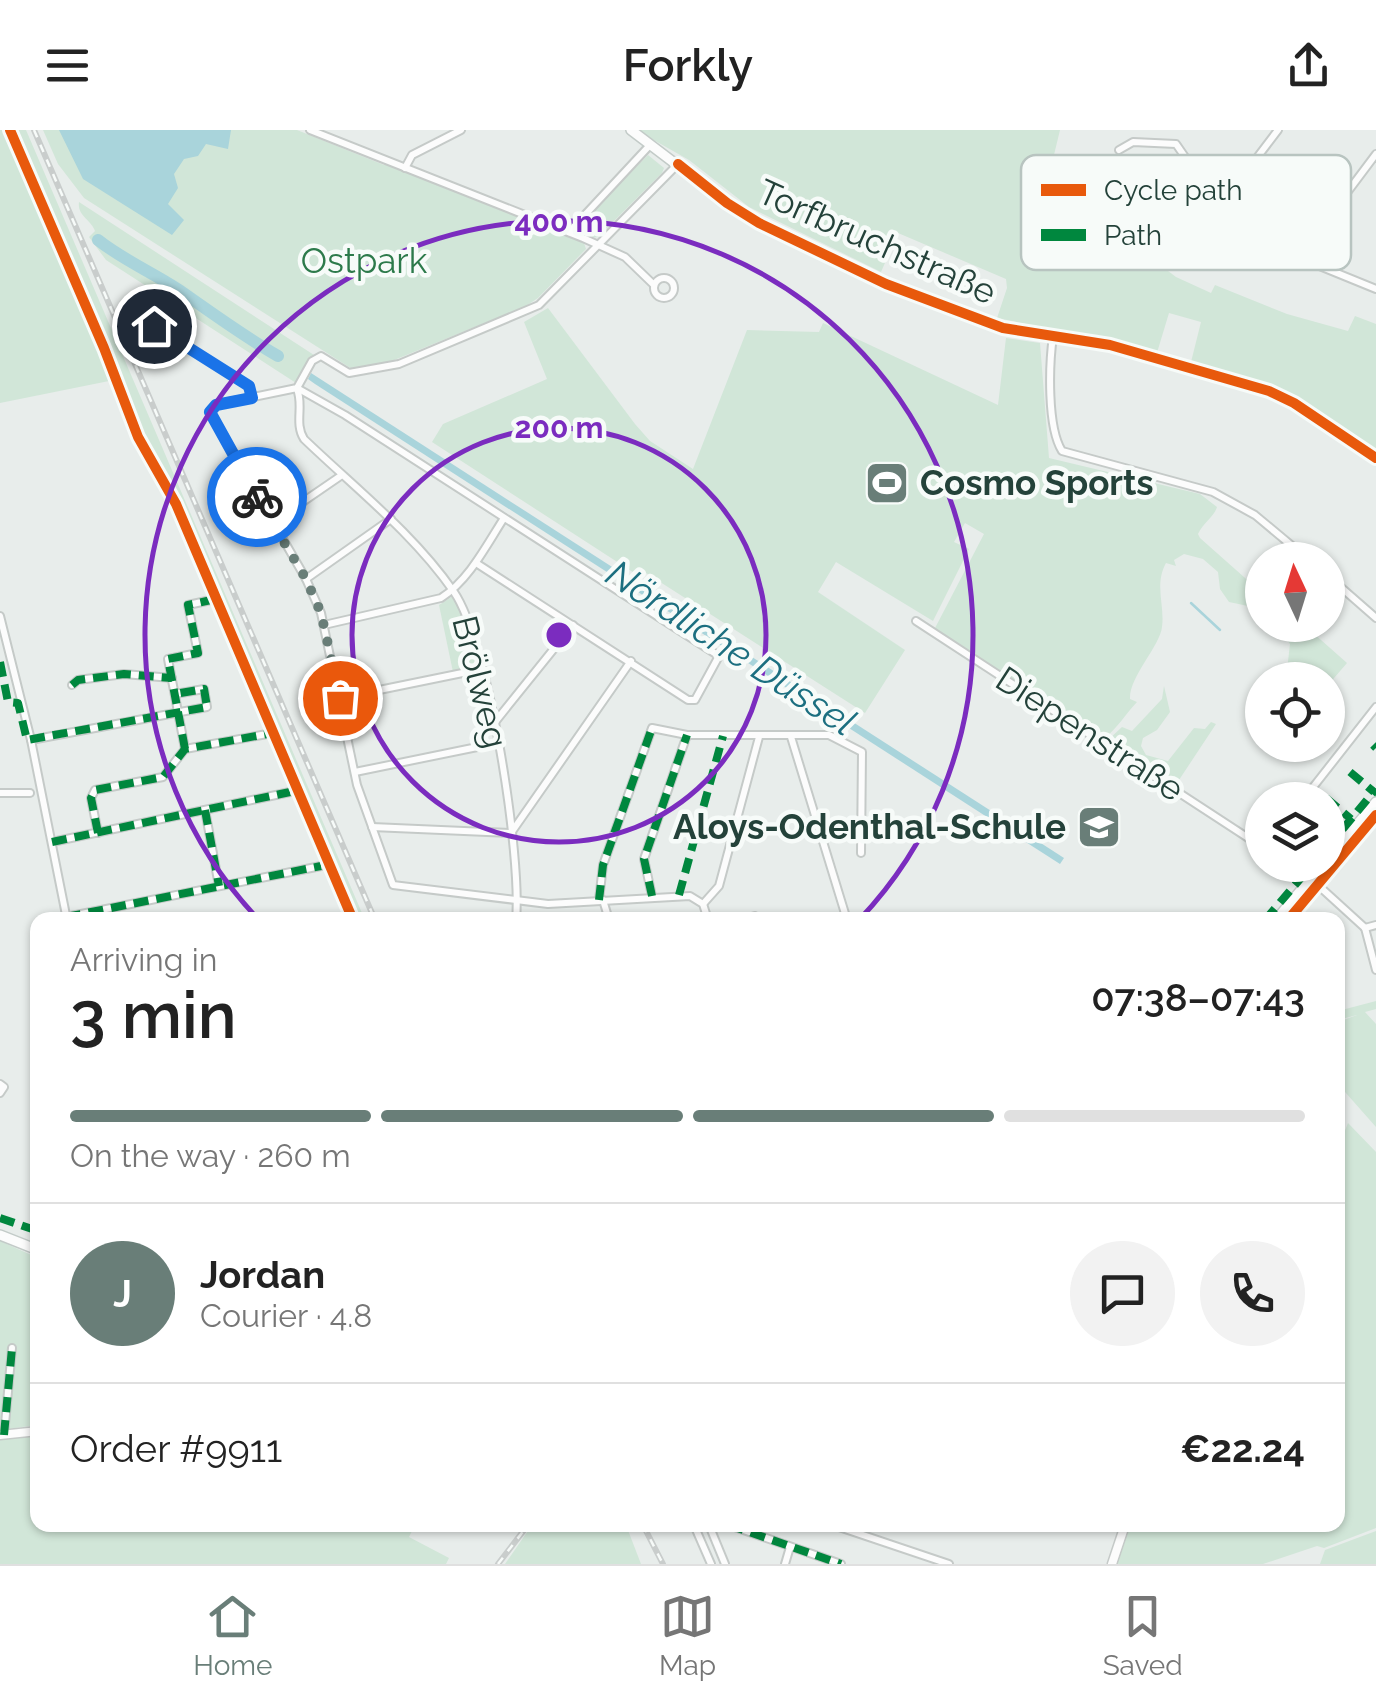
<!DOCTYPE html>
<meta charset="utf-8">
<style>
:root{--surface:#fff;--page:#f2f2f2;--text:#222;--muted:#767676;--line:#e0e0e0;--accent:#697e78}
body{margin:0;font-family:Raleway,sans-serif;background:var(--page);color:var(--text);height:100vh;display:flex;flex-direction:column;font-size:38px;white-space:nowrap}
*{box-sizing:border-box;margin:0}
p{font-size:32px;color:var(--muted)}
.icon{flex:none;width:55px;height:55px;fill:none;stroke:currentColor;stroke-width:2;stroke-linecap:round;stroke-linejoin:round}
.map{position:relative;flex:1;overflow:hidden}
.details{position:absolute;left:30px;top:782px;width:1315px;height:620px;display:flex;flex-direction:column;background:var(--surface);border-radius:20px;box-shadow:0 2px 8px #0004}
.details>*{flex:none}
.needle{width:65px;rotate:356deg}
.tools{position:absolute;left:1245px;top:412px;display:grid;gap:20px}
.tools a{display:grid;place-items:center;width:100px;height:100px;border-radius:50%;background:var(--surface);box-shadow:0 2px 8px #0004;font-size:50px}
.pin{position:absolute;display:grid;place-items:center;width:85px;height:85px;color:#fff;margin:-42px;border:5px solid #fff;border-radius:50%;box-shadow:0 2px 10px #0007}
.courier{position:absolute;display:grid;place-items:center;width:100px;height:100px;margin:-50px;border:8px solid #1a73e8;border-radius:50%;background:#fff;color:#222;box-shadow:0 2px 12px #0007}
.overview em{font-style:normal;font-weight:600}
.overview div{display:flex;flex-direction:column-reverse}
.overview{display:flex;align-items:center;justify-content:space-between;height:170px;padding:0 40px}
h1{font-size:65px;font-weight:600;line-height:75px}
.bar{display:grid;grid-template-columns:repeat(4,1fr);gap:15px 10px;align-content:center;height:120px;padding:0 40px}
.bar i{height:12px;border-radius:8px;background:var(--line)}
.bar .active{background:var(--accent)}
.bar p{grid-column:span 4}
.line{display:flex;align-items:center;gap:25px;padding:0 40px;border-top:2px solid var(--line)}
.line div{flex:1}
.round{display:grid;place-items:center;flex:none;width:105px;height:105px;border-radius:52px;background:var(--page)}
header{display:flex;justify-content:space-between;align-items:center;height:130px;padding:0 40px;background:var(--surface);font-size:45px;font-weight:600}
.menu{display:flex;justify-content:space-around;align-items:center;height:140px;border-top:2px solid var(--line);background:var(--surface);font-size:28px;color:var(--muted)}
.menu a{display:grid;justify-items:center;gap:5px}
.menu .active{color:var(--accent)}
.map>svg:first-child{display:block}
.green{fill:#d1e6d8}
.water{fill:#a9d4db}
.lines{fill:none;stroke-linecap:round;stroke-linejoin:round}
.stream{stroke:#a9d4db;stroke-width:2.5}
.river{stroke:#a9d4db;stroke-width:12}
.minor-casing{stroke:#c5cac8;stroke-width:10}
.tertiary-casing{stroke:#c5cac8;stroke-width:11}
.secondary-casing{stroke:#c3cbc8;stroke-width:12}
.minor{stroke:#fcfcfc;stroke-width:6}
.tertiary{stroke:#fcfcfc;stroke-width:8}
.secondary{stroke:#fcfcfc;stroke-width:9}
.rail-casing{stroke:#c9cdcc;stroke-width:6}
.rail{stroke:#f7fbf9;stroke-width:2.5;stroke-dasharray:8;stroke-linecap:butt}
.quiet{stroke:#00873e;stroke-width:8;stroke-dasharray:15 8;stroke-linecap:butt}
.cycleway-casing{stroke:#f7fbf9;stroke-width:16}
.cycleway{stroke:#e8590c;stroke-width:10}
.done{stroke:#697e78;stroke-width:10;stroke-dasharray:0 18}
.route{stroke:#1a73e8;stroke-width:12}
.ring{fill:none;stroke:#7b2cbf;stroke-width:5}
.labels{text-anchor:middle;stroke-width:9;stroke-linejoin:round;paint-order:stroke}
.street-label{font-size:35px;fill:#24423a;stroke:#f7fbf9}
.park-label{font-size:35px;fill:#2d7a4b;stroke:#f7fbf9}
.poi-label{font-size:35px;font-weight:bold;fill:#24423a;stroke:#f7fbf9;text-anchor:start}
.water-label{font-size:38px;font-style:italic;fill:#1c6f80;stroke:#f7fbf9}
.key{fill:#f7fbf9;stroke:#b8c4c0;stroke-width:2.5}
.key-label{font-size:28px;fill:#24423a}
.centre{fill:#7b2cbf;stroke:#f7fbf9;stroke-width:5}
.ring-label{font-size:30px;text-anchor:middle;font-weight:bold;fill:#7b2cbf;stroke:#f7fbf9;stroke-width:9;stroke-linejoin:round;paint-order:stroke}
</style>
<header><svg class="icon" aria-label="menu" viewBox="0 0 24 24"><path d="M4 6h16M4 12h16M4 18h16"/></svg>Forkly<svg class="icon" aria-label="share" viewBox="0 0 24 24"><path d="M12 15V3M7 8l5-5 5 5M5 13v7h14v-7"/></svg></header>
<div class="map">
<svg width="1376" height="1434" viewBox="0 0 1376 1434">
<rect width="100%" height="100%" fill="#e8edeb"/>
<g class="green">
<path d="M0,0H26L365,790H340L345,776L329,741L321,737L324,728L300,668L297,667L114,250L0,273Z"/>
<path d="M43,0H297L384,35L387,33L550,100L553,98L584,113L586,119L538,168L526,176L387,233L352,239L84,68L58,34Z"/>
<path d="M636,0H1060L1053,29L1169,107L1155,131L1176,147L1211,163L1215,155L1287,184L1348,201L1355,186L1376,194V322L1273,257L1190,236L1201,192L1169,183L1156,226L1109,211L997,188L1007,158L1006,149L898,103L881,142L749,77L689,30Z"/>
<path d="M648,25L664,38L662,43L598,107L591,108L578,103L577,96Z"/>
<path d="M79,72L314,225L296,253L106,130L89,107L95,101C91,89 77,86 79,72Z"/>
<path d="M548,178L635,294L650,311L693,339L747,200L819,202L823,193L998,275L1006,208L1040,213L1049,328L1200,364L1217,377C1214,387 1203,393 1198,404L1200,408L1262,463V479L1229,472L1220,459L1218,442L1203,429L1184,424L1174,430L1176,436L1166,433C1154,455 1165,475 1162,497C1160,516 1129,547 1130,569L1137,572C1125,585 1118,597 1104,609L934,500L984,404L965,393L954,412L969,419L933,491L836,432L818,462L905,520L865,583L646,443L642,448L432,312L443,294L547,249L524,192Z"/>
<path d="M453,466L465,485L477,535L453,542L439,475Z"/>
<path d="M1277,495H1304L1347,533L1328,555V550H1280L1287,540L1290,514Z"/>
<path d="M1164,556L1170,582L1157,600L1143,608L1141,616L1146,625L1168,631L1194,598L1205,599L1211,592L1216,594L1177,653H1171L1107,611L1122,597L1132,601L1162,569Z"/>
<path d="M1376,871V879L1365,882L1376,894V997L1338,954V892L1357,885L1338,890V881Z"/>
<path d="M1348,993L1376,1022V1398L1324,1418L1317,1416L1263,1434H1117L1130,1395H1338V1018Z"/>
<path d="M0,1111L38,1128L37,1295L0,1300Z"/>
<path d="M37,1304L38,1395H415L409,1407L449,1428L446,1434H0V1309Z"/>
<path d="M532,1395H626L641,1434H505Z"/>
<path d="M1376,1401V1434H1320L1325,1420Z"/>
</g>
<g class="water">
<path d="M59,0H231L228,19L206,14L198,26L184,29L174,44L178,58L168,74L184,90L172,105L83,49Z"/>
<path d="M311,243L1064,728L1060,734L315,254L308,249Z"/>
</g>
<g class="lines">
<path class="stream" d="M1191,473L1220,500"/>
<path class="river" d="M98,110C123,130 152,142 179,160C212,183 243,206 278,226"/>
<g class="minor-casing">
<g id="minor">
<path d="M310,0L583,108L625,127L654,155"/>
<path d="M1278,0L1215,83L1214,93L1376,159"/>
<path d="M1119,20L1133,12L1176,14L1192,37L1229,64"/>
<path d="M677,35L539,175L399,234L349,243L321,226L312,231L297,258L219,274L210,282L306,449L321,483L357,655L393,755L548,774L690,766L703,774L708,790"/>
<path d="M405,38L412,25L461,0"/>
<path d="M569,102L650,15"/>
<path d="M1298,128L1376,24"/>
<circle cx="664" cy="158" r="10"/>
<path d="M129,180L247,255L252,268"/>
<path d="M1053,206C1049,235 1047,297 1062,321L1213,362L1255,385L1309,430"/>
<path d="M297,258L345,285L719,526L695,570H688L476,433"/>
<path d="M297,259C304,276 294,293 304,309C355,358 413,403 454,462C489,513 522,726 516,790"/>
<path d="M272,393L342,345"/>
<path d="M1328,446L1376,488"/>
<path d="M306,449L391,389"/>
<path d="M0,486L31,610L67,790"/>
<path d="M916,491L1262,717"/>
<path d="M324,495L441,468C469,450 486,416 504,388"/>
<path d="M72,555L78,550L124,544L172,548"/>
<path d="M340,568L482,539"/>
<path d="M495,592L573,495"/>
<path d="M791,607L847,790"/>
<path d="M31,610L207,577L204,559L175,564"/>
<path d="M185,619L168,529L198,523L188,475L211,470"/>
<path d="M355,642L497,613"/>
<path d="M0,663H30"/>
<path d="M1303,670L1376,577"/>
<path d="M205,680L219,756"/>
<path d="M372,697L511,703L631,531"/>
<path d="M98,703L91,668L95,660L163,647L185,619L267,604"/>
<path d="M52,712L290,662"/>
<path d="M1290,735L1320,757L1365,798"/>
<path d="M652,766L644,729L687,605"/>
<path d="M599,770L603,735L652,598L687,605H829L862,622L861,723"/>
<path d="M603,770L609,790"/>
<path d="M703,774L719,756L759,607"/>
<path d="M66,787L321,736"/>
<path d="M301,790H316"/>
<path d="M741,790L755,786"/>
<path d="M1365,798L1376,840"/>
<path d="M1365,798L1376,795"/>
<path d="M0,954L4,957L0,963"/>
<path d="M4,1305L12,1218"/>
<path d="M694,1395L711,1434"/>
<path d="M709,1395L725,1434"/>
<path d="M729,1395L841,1434"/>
<path d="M833,1395L949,1434"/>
<path d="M785,1434L790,1417"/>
</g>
</g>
<g class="tertiary-casing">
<g id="tertiary">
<path d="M0,1305L38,1301"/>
<path d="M1112,1434L1125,1395"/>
</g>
</g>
<g class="secondary-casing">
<g id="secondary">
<path d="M631,0L727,73L759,93L886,154L1003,198L1110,215L1269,261L1294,273L1376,328"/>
<path d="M1328,729L1376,672"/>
<path d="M1276,790L1322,735"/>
<path d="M0,1105L38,1120"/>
</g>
</g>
<use href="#minor" class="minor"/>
<use href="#tertiary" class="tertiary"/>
<use href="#secondary" class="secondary"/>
<g class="rail-casing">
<g id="rail">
<path d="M34,0L375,790"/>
<path d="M643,1395L663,1434"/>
<path d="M498,1434L528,1395"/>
</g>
</g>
<use href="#rail" class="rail"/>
<g class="quiet">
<path d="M0,532L8,572L18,573L27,610L207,577L204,559L175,564"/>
<path d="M72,555L78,550L124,544L172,548"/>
<path d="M1373,615L1376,618"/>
<path d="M185,619L168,529L198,523L188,475L211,470"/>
<path d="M1350,642L1374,662"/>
<path d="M1326,668L1351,689"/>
<path d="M205,680L219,756"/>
<path d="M98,703L91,668L95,660L163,647L185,619L267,604"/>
<path d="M52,712L290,662"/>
<path d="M1328,717L1376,659"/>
<path d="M679,765L723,606"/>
<path d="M652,766L644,729L687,605"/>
<path d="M599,770L603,735L652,598"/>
<path d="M66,787L321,736"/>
<path d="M1265,790L1312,735"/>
<path d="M0,1088L38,1101"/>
<path d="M4,1305L12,1218"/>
<path d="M729,1395L841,1434"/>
</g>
<g class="cycleway-casing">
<g id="cycleway">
<path d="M10,0L104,218L138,307L176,374L353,790"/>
<path d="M678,34L727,73L759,93L886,154L1003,198L1110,215L1269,261L1294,273L1376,328"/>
<path d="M1288,790L1376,685"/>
</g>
</g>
<use href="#cycleway" class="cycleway"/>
</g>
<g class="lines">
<path class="done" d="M257,367L306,449L321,483L340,568"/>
<path class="route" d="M154,196L249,256L252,268L216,275L210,282L257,367"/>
</g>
<g class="ring">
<circle cx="559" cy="505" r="207"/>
<path d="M259 790A414 414 0 1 1 859 790"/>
</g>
<defs>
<g id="stadium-square" transform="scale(2.25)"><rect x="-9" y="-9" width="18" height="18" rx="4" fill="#697e78" stroke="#f7fbf9"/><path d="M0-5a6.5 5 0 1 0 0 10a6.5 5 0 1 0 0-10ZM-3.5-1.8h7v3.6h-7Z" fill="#fff"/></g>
<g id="school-square" transform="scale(2.25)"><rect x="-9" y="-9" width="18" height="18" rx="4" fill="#697e78" stroke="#f7fbf9"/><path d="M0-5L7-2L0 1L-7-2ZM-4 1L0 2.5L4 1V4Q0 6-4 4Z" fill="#fff"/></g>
</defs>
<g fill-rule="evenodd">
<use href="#stadium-square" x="887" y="353"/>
<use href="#school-square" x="1099" y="697"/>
</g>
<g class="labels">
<g class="street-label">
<text transform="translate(877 112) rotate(24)" y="12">Torfbruchstraße</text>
<text transform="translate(480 552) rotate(76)" y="12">Brölweg</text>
<text transform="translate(1090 604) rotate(33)" y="12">Diepenstraße</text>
</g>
<g class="park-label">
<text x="364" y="143">Ostpark</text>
</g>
<g class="poi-label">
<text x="920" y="365">Cosmo Sports</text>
<text x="1066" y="709" text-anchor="end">Aloys-Odenthal-Schule</text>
</g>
<g class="water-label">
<text transform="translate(731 518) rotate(33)" y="13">Nördliche Düssel</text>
</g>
</g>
<rect x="1021" y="25" width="330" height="115" rx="15" class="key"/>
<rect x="1041" y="54" width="45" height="12" fill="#e8590c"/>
<rect x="1041" y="99" width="45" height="12" fill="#00873e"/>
<g class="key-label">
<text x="1104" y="70">Cycle path</text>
<text x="1104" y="115">Path</text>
</g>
<circle cx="559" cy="505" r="15" class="centre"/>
<g class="ring-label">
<text x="559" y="102">400 m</text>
<text x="559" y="308">200 m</text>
</g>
</svg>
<div class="tools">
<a><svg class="needle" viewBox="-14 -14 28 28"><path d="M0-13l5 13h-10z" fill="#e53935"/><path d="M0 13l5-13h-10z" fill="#767676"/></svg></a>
<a><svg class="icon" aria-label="locate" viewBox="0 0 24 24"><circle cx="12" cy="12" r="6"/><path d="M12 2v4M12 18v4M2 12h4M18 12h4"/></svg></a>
<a><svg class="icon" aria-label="layers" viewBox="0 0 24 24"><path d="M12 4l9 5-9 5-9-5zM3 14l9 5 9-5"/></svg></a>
</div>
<div class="pin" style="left:340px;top:568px;background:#ea580c"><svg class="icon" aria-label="bag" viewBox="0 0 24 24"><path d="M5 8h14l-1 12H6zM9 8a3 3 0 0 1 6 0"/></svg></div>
<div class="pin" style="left:154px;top:196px;background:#1f2937"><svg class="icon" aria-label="home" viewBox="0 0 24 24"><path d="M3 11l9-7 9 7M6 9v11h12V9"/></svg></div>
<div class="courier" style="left:257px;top:367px"><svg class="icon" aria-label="bike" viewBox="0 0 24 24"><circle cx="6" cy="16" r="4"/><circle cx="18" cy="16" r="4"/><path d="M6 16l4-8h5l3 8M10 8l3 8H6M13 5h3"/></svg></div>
<section class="details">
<div class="overview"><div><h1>3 min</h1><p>Arriving in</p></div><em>07:38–07:43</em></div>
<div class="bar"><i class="active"></i><i class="active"></i><i class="active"></i><i></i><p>On the way · 260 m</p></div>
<div class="line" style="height:180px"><b class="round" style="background:var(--accent);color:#fff">J</b><div><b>Jordan</b><p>Courier · 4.8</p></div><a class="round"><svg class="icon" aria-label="chat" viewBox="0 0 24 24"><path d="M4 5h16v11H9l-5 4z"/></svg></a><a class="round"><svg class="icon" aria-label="phone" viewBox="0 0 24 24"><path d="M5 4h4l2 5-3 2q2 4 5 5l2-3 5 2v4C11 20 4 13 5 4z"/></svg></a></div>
<div class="line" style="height:130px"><div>Order #9911</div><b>€22.24</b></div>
</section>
</div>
<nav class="menu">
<a class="active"><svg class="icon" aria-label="home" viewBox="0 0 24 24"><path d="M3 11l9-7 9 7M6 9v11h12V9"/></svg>Home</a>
<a><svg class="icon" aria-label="map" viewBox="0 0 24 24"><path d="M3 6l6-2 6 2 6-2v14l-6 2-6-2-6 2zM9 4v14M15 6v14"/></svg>Map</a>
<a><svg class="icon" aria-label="saved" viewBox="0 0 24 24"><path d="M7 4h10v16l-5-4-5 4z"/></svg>Saved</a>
</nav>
